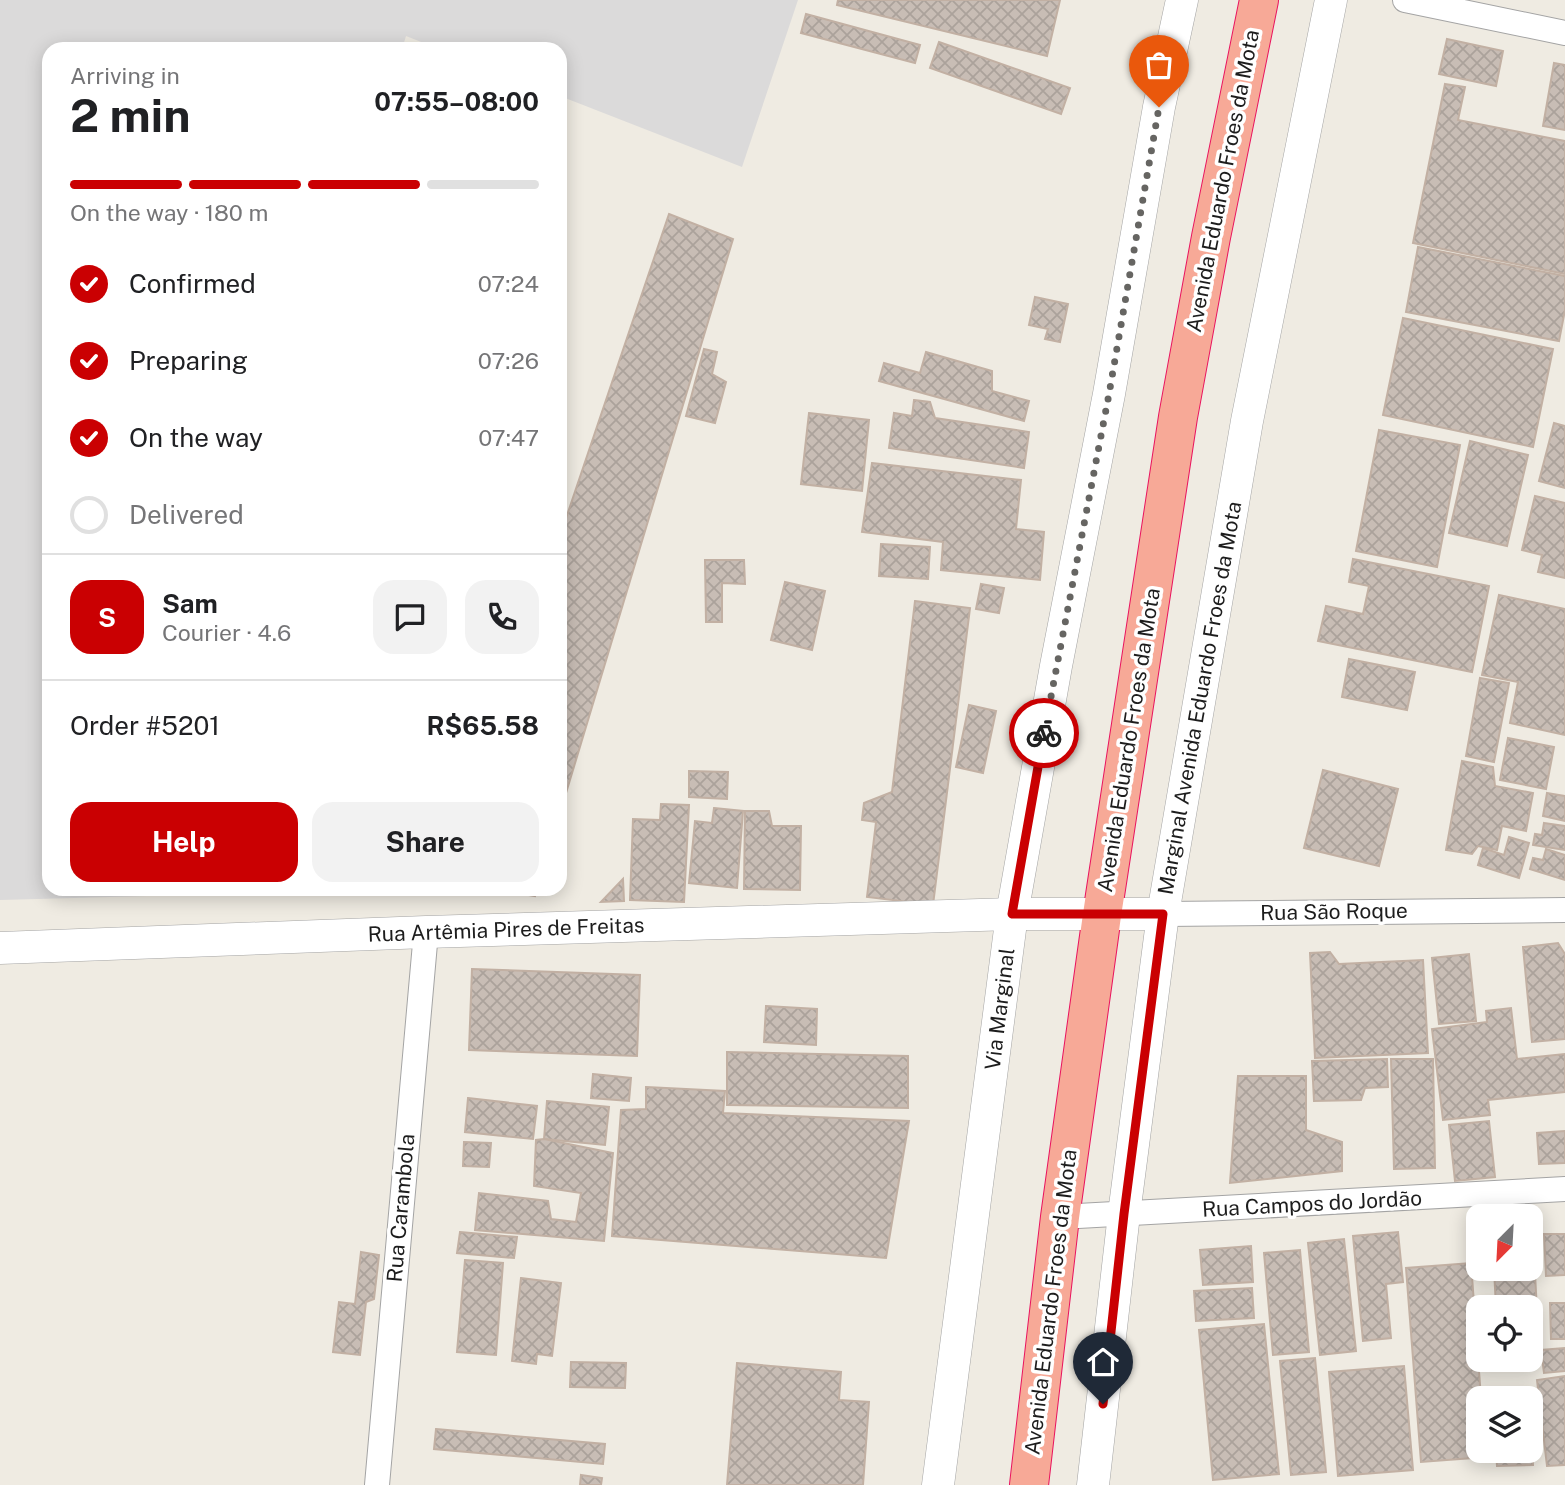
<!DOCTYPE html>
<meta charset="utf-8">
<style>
:root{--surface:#fff;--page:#f2f2f2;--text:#202124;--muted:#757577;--line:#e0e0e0;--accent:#ca0002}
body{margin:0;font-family:"Public Sans",sans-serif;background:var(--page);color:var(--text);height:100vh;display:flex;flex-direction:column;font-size:26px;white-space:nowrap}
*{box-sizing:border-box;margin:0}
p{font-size:23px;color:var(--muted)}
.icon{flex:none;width:38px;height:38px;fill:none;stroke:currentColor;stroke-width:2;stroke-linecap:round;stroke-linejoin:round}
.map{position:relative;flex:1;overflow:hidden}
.side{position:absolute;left:42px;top:42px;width:525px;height:854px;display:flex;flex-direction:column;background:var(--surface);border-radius:21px;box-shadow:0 4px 18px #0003}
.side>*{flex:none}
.needle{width:46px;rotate:204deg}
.buttons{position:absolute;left:1466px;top:1204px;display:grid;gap:14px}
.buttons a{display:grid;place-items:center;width:77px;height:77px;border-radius:14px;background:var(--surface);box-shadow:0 4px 18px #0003;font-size:35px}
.pin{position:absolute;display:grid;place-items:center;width:60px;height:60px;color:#fff;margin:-72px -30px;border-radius:50% 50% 50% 0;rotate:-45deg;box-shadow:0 0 7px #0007}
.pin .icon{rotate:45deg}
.courier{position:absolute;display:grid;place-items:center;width:70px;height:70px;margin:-35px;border:5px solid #ca0002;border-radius:50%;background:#fff;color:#222;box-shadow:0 2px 9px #0007}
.overview em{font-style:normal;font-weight:700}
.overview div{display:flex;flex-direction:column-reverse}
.overview{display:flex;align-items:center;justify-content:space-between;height:119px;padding:0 28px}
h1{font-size:46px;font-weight:700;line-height:52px}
.bar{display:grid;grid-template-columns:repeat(4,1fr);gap:10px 7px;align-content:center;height:84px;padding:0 28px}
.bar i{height:9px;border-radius:5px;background:var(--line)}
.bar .on{background:var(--accent)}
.bar p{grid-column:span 4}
.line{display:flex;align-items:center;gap:18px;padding:0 28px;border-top:2px solid var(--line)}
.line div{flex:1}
.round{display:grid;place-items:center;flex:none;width:74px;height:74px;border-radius:21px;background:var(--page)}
ol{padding:0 28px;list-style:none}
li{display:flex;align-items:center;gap:21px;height:77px}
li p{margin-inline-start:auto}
li .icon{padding:7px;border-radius:50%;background:var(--accent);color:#fff;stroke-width:4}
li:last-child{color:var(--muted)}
li i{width:38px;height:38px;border:4px solid var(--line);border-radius:50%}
.cta{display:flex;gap:14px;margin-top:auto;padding:14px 28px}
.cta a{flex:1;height:80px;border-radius:21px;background:var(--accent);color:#fff;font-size:28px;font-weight:700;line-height:80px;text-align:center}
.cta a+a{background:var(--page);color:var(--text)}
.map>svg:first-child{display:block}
.residential{fill:#dbdada}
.building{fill:url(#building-cross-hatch);stroke:#c2b0a3;stroke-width:2}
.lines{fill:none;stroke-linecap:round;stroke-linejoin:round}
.minor-casing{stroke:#a4a4a4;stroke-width:26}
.tertiary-casing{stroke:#a4a4a4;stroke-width:33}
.trunk-casing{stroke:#e9135e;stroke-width:40}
.minor{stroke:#fff;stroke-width:24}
.tertiary{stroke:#fff;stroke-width:32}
.trunk{stroke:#f7a997;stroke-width:38}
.done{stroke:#666562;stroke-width:7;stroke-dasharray:0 12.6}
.route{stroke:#ca0002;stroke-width:9}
.labels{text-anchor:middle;stroke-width:7;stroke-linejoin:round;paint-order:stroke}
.street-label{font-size:21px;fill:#1d1d1d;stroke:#fff}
</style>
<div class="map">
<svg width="1565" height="1485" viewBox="0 0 1565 1485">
<defs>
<pattern id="building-cross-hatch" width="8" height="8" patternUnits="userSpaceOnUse" patternTransform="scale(1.75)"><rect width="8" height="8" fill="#c8bdb5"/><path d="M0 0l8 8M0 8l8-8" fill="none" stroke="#aba29b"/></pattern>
</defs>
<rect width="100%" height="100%" fill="#efebe2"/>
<path class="residential" d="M0,0H798L742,167L560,96V49H439L406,36L402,49H49V889H149L147,896L0,900Z"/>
<g class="building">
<path d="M838,0H1060L1047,56L837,5Z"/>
<path d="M806,14L920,45L915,63L801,33Z"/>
<path d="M1447,39L1503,51L1496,86L1439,74Z"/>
<path d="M939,42L1070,88L1061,114L930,68Z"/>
<path d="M1554,63L1565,65V130L1543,126Z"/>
<path d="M1445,84L1465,87L1458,120L1565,141V274L1413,243Z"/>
<path d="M669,214L733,239L560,813V536Z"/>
<path d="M1418,247L1565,276V310L1559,341L1406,312Z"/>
<path d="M1035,297L1068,304L1060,342L1045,339L1048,329L1029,325Z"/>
<path d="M1403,318L1553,349L1533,447L1383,415Z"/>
<path d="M704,349L717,352L712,374L726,382L715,423L686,416Z"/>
<path d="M926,352L992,371V391L1029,401L1024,421L879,381L884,363L920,373Z"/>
<path d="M914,400L930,402L935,418L1029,432L1024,468L889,448L894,413L912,416Z"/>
<path d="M809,413L869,420L862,491L801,484Z"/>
<path d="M1554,423L1565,426V488L1539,481Z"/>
<path d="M1379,430L1460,445L1437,567L1356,551Z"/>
<path d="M1470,441L1528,455L1507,546L1449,533Z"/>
<path d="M872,463L1021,480L1016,529L1044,532L1040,580L941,570L943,542L862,532Z"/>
<path d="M1535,496L1565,503V578L1538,572L1542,555L1522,550Z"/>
<path d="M881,544L930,547L928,579L879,576Z"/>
<path d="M1353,559L1489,586L1472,672L1318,641L1326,606L1363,614L1369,586L1349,582Z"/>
<path d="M705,560H744L745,584L722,583V622H706Z"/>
<path d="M785,582L825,591L812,650L771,640Z"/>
<path d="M981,584L1004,588L999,613L976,609Z"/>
<path d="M1499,595L1565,609V735L1510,723L1518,682L1482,675Z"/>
<path d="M915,601L970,608L933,905L867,897L876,822L862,820L864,803L892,792Z"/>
<path d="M1349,659L1415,672L1407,710L1342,697Z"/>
<path d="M1480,678L1509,683L1494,762L1466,756Z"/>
<path d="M969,705L996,711L983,773L956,767Z"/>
<path d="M1508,738L1554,747L1546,789L1500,780Z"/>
<path d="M1462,761L1493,767L1495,786L1533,793L1526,831L1502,826L1497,850L1478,846L1472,854L1446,850Z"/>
<path d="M1323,770L1398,789L1379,866L1304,848Z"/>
<path d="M689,771L728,772L727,799L689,797Z"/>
<path d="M1547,793L1565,796V821L1543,816Z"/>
<path d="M661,804L689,805L684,902L630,900L633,819L660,820Z"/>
<path d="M714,808L743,811L737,888L689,883L695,821L712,823Z"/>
<path d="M745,811H769L772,826H801L800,890L744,889Z"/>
<path d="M1544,823L1565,826V850L1533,845L1535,834L1542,835Z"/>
<path d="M1509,837L1529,843L1519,878L1478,865L1483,848L1504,855Z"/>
<path d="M1546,849L1565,855V880L1530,869L1533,858L1543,860Z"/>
<path d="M623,879L624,901L601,902Z"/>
<path d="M494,889H537L535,896Z"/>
<path d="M1558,943L1565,954V1039L1532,1042L1523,947Z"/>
<path d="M1330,952L1339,964L1423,960L1428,1053L1315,1058L1310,953Z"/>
<path d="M1469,954L1476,1021L1439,1024L1432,958Z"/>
<path d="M472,969L640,975L637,1056L469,1050Z"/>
<path d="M766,1006L817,1009L816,1045L764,1042Z"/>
<path d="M1511,1008L1517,1059L1565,1054V1092L1488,1100L1490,1115L1443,1120L1432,1029L1487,1022L1486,1011Z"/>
<path d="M727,1052L908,1056V1108L727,1105Z"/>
<path d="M1387,1059L1388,1087L1365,1088L1361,1100L1314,1101L1312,1061Z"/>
<path d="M1391,1059H1433L1435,1168L1394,1169Z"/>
<path d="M593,1074L631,1078L629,1101L591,1098Z"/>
<path d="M1238,1076H1306V1130L1342,1142V1171L1230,1183Z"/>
<path d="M646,1087L725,1091L723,1113L909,1121L886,1258L612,1236L621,1110L646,1109Z"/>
<path d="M468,1098L537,1106L533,1139L465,1132Z"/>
<path d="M547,1101L609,1107L605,1145L544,1139Z"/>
<path d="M1489,1121L1495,1177L1455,1181L1449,1125Z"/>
<path d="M1565,1131V1163L1539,1164L1537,1133Z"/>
<path d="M544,1139L613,1153L604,1241L475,1230L479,1193L548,1201L551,1219L576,1222L581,1193L534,1186L536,1140Z"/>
<path d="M464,1142L491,1143L489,1167L463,1166Z"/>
<path d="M460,1232L517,1237L514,1258L457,1253Z"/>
<path d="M1398,1232L1403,1282L1386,1284L1391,1338L1363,1341L1353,1236Z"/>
<path d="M1544,1234H1565V1275L1546,1276Z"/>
<path d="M1531,1238H1533L1539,1346H1531V1307H1496L1494,1269H1531Z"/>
<path d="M1344,1239L1356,1351L1320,1355L1308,1243Z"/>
<path d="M1251,1246L1253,1282L1203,1285L1200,1250Z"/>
<path d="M1300,1250L1309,1352L1273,1355L1264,1253Z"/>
<path d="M361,1252L379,1255L374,1299L366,1302L360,1355L333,1352L339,1302L355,1304Z"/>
<path d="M465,1260L503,1263L496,1355L457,1352Z"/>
<path d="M1471,1263L1481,1398H1479V1451H1485L1486,1457L1421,1462L1406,1268Z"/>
<path d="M521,1278L561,1283L552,1356L537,1354L536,1364L512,1361Z"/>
<path d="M1252,1288L1254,1318L1196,1321L1194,1291Z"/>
<path d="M1550,1303H1565V1339H1551Z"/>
<path d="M1264,1324L1279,1474L1213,1480L1199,1330Z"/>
<path d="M1565,1348V1371L1544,1373L1541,1350Z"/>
<path d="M1315,1358L1326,1472L1291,1475L1280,1361Z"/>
<path d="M571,1362L626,1363L625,1388L570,1387Z"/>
<path d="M737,1363L841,1372L839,1400L869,1402L863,1485H727Z"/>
<path d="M1404,1366L1413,1470L1338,1476L1329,1372Z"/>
<path d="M1565,1376V1465L1547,1466L1537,1380Z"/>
<path d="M436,1429L605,1444L603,1464L434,1449Z"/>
<path d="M1531,1433L1533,1465L1497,1466L1496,1451H1531Z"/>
<path d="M581,1475L602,1478L601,1485H580Z"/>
</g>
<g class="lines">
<g class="minor-casing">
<g id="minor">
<path d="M1405,0L1565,33"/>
<path d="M1163,914L1565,910"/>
<path d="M1060,1217L1565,1189"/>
<path d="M377,1485L426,932"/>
</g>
</g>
<g class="tertiary-casing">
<g id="tertiary">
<path d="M0,948L426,932L1012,914H1163"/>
<path d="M938,1485L1012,914L1056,666L1109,394L1159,107L1182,0"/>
<path d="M1093,1485L1124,1214L1163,914L1247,421L1331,0"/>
</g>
</g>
<g class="trunk-casing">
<path id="trunk" d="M1029,1485L1060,1217L1102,915L1178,417L1211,237L1259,0"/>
</g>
<use href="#minor" class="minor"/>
<use href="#tertiary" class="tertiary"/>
<use href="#trunk" class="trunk"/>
</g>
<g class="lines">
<path class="done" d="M1044,733L1109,394L1159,107"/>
<path class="route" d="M1044,733L1012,914H1163L1124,1214L1103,1404"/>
</g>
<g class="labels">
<g class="street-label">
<text transform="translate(1223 181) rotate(-79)" y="7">Avenida Eduardo Froes da Mota</text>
<text transform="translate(1200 698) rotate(-80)" y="7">Marginal Avenida Eduardo Froes da Mota</text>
<text transform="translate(1129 740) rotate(-81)" y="7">Avenida Eduardo Froes da Mota</text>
<text transform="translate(1334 912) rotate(-1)" y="7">Rua São Roque</text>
<text transform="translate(506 930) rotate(-2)" y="7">Rua Artêmia Pires de Freitas</text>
<text transform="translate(1000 1009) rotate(-83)" y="7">Via Marginal</text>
<text transform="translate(1312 1204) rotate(-3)" y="7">Rua Campos do Jordão</text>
<text transform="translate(401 1208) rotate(-85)" y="7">Rua Carambola</text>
<text transform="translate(1051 1302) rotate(-83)" y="7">Avenida Eduardo Froes da Mota</text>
</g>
</g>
</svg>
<div class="buttons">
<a><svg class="needle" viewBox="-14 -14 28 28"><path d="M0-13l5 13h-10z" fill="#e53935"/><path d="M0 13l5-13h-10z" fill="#757577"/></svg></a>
<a><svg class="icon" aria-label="locate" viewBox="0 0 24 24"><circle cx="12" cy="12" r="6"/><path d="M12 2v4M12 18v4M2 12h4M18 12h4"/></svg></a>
<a><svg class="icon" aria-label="layers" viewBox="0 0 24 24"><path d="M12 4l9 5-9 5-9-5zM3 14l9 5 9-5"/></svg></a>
</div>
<div class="pin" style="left:1159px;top:107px;background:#ea580c"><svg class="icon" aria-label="bag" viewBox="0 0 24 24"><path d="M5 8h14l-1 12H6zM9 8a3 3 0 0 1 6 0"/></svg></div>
<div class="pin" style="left:1103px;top:1404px;background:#1f2937"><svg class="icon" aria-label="home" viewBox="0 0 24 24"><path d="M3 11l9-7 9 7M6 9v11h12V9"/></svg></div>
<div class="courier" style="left:1044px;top:733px"><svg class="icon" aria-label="bike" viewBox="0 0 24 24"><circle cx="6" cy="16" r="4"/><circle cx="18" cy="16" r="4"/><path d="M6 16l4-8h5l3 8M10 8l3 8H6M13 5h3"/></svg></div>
<section class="side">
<div class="overview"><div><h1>2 min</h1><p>Arriving in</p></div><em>07:55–08:00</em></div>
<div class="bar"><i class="on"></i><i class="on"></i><i class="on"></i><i></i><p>On the way · 180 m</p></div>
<ol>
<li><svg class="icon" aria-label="check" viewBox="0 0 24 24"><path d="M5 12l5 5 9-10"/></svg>Confirmed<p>07:24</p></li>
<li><svg class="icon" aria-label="check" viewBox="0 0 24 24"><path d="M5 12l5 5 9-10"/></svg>Preparing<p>07:26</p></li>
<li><svg class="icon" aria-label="check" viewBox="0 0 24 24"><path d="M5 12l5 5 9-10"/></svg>On the way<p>07:47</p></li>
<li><i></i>Delivered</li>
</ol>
<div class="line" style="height:126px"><b class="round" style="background:var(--accent);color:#fff">S</b><div><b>Sam</b><p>Courier · 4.6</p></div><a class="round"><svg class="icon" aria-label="chat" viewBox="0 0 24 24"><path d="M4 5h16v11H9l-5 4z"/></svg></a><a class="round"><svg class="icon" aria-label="phone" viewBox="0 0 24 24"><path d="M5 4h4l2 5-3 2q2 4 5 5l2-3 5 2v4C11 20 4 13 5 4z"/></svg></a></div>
<div class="line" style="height:91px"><div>Order #5201</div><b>R$65.58</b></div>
<div class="cta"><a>Help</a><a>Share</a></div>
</section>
</div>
